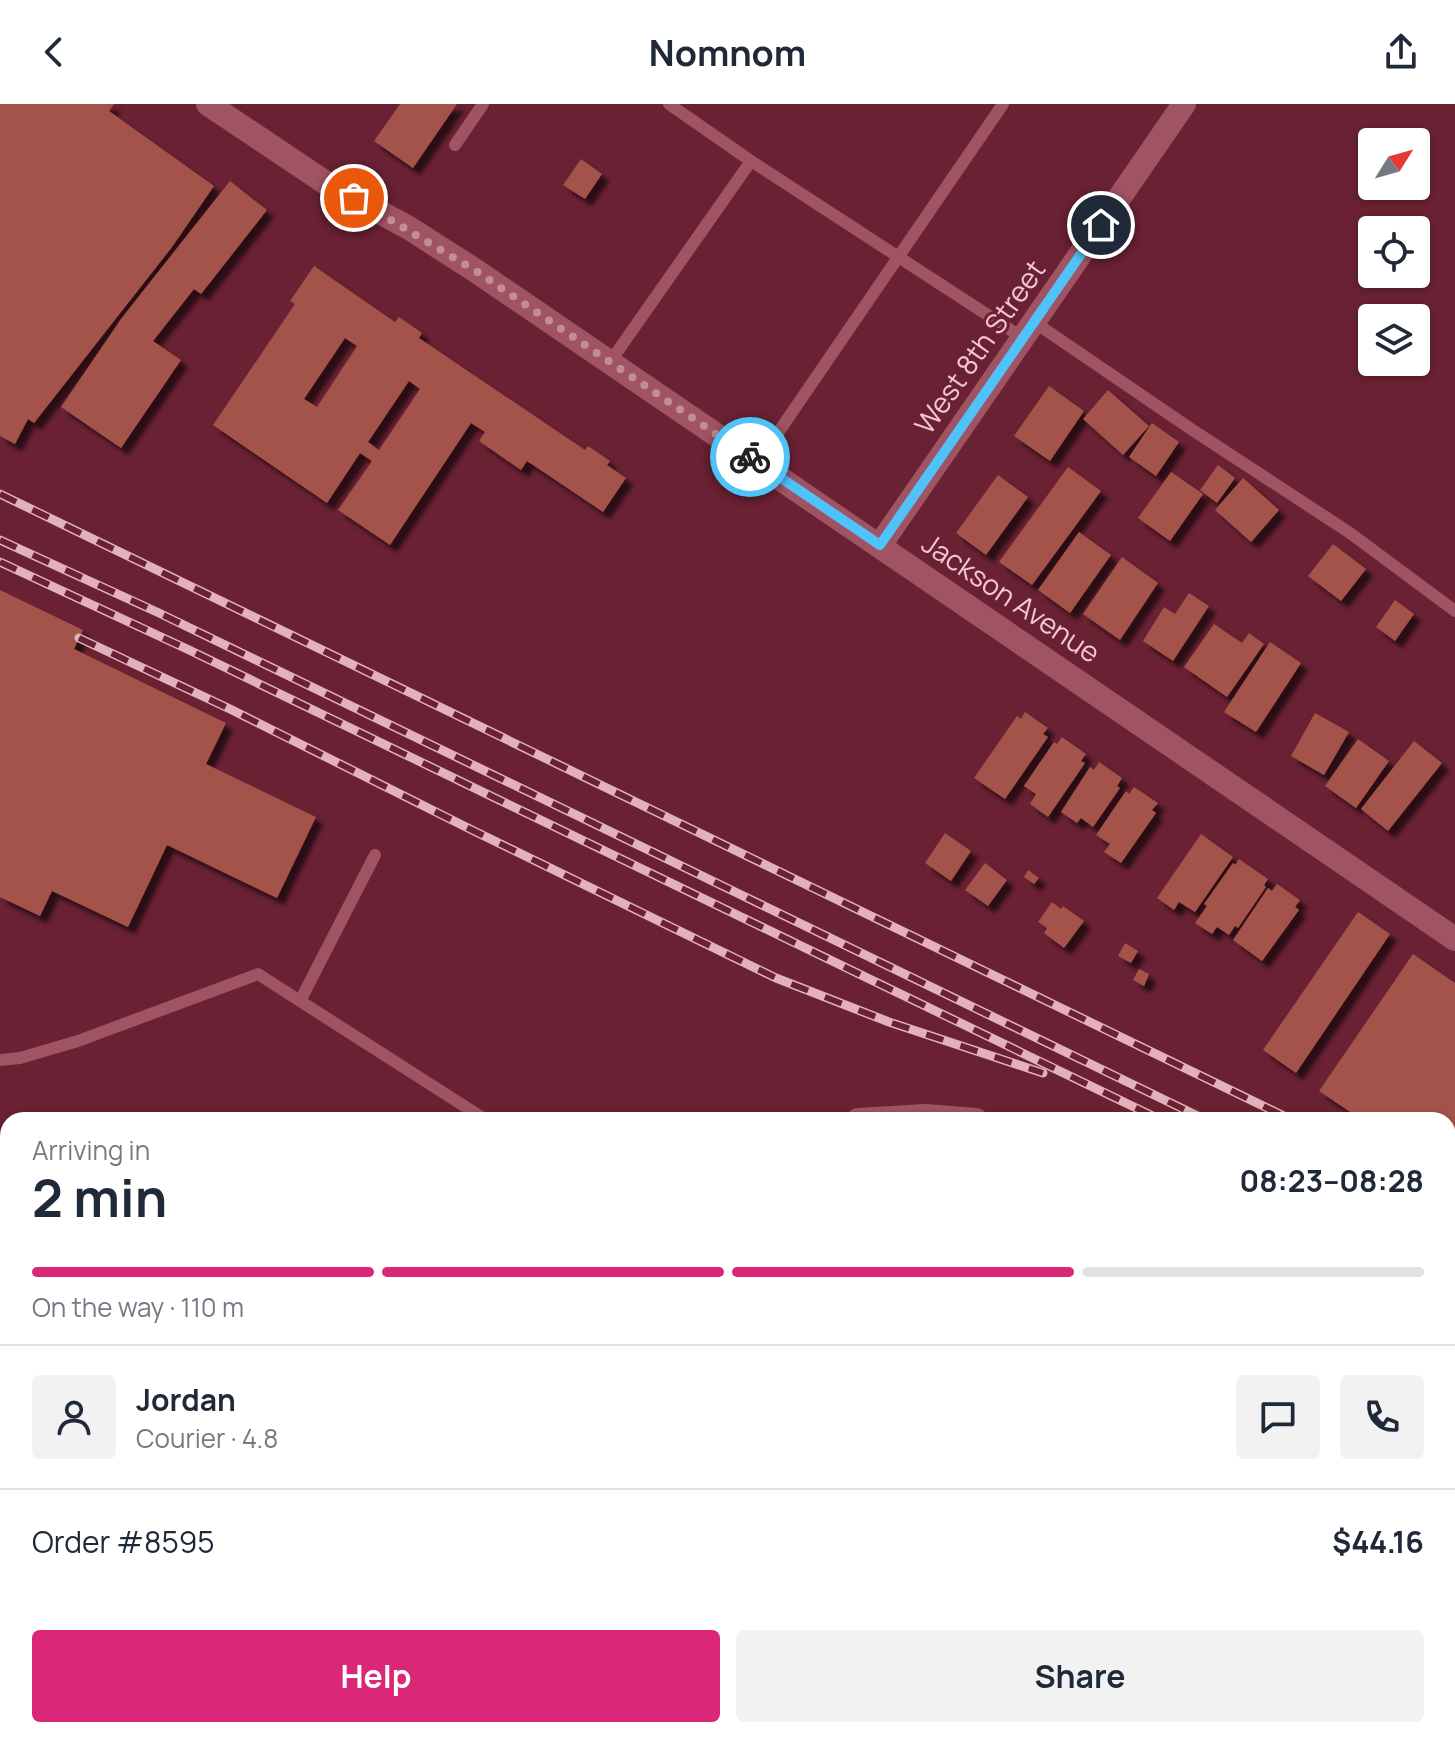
<!DOCTYPE html>
<meta charset="utf-8">
<style>
:root{--surface:#fff;--page:#f2f2f3;--text:#1f2937;--muted:#747a83;--line:#e0e1e3;--accent:#db2777}
body{margin:0;font-family:Manrope,sans-serif;background:var(--page);color:var(--text);height:100vh;display:flex;flex-direction:column;font-size:30px;white-space:nowrap}
*{box-sizing:border-box;margin:0}
p{font-size:26px;color:var(--muted)}
.icon{flex:none;width:44px;height:44px;fill:none;stroke:currentColor;stroke-width:2;stroke-linecap:round;stroke-linejoin:round}
.map{position:relative;flex:1;overflow:hidden}
.panel{position:absolute;left:0px;top:1008px;width:1456px;height:626px;display:flex;flex-direction:column;background:var(--surface);border-radius:24px 24px 0 0;box-shadow:0 2px 6px #0004}
.panel>*{flex:none}
.needle{width:52px;rotate:53deg}
.buttons{position:absolute;left:1358px;top:24px;display:grid;gap:16px}
.buttons a{display:grid;place-items:center;width:72px;height:72px;border-radius:8px;background:var(--surface);box-shadow:0 2px 6px #0004;font-size:40px}
.pin{position:absolute;display:grid;place-items:center;width:68px;height:68px;color:#fff;margin:-34px;border:4px solid #fff;border-radius:50%;box-shadow:0 2px 8px #0007}
.courier{position:absolute;display:grid;place-items:center;width:80px;height:80px;margin:-40px;border:6px solid #4fc3f7;border-radius:50%;background:#fff;color:#222;box-shadow:0 2px 10px #0007}
.headline em{font-style:normal;font-weight:700}
.headline div{display:flex;flex-direction:column-reverse}
.headline{display:flex;align-items:center;justify-content:space-between;height:136px;padding:0 32px}
h1{font-size:52px;font-weight:700;line-height:60px}
.bar{display:grid;grid-template-columns:repeat(4,1fr);gap:12px 8px;align-content:center;height:96px;padding:0 32px}
.bar i{height:10px;border-radius:6px;background:var(--line)}
.bar .selected{background:var(--accent)}
.bar p{grid-column:span 4}
.line{display:flex;align-items:center;gap:20px;padding:0 32px;border-top:2px solid var(--line)}
.line div{flex:1}
.round{display:grid;place-items:center;flex:none;width:84px;height:84px;border-radius:8px;background:var(--page)}
.primary-button{display:flex;gap:16px;margin-top:auto;padding:16px 32px}
.primary-button a{flex:1;height:92px;border-radius:8px;background:var(--accent);color:#fff;font-size:32px;font-weight:700;line-height:92px;text-align:center}
.primary-button a+a{background:var(--page);color:var(--text)}
header{display:flex;justify-content:space-between;align-items:center;height:104px;padding:0 32px;background:var(--surface);font-size:36px;font-weight:700}
.map>svg:first-child{display:block}
.building{fill:#a35349;fill-rule:evenodd;filter:url(#shadow)}
.lines{fill:none;stroke-linecap:round;stroke-linejoin:round}
.lane{stroke:#a05363;stroke-width:12}
.street{stroke:#a05363;stroke-width:24}
.rail-casing{stroke:#e2b1ba;stroke-width:9}
.rail{stroke:#692133;stroke-width:6;stroke-dasharray:18;stroke-linecap:butt}
.done{stroke:#c38d98;stroke-width:8;stroke-dasharray:0 14.4}
.route{stroke:#4fc3f7;stroke-width:10}
.labels{text-anchor:middle;stroke-width:6;stroke-linejoin:round;paint-order:stroke}
.street-label{font-size:28px;fill:#f4c7ce;stroke:#692133}
</style>
<header><svg class="icon" aria-label="back" viewBox="0 0 24 24"><path d="M15 5l-7 7 7 7"/></svg>Nomnom<svg class="icon" aria-label="share" viewBox="0 0 24 24"><path d="M12 15V3M7 8l5-5 5 5M5 13v7h14v-7"/></svg></header>
<div class="map">
<svg width="1455" height="1633" viewBox="0 0 1455 1633">
<defs>
<filter id="shadow"><feDropShadow dx="7" dy="7" stdDeviation="2" flood-color="#0009"/></filter>
</defs>
<rect width="100%" height="100%" fill="#692133"/>
<g class="building">
<path d="M0,0H114L109,7L214,82L172,143L34,319L28,315L15,340L0,332Z"/>
<path d="M400,0H457L413,64L374,37Z"/>
<path d="M581,55L602,70L585,95L563,81Z"/>
<path d="M230,77L267,106L201,190L194,185L153,237L181,256L121,344L61,303L121,215Z"/>
<path d="M314,162L395,218L399,213L422,229L419,234L585,346L588,342L610,357L607,361L626,374L603,408L527,357L521,366L479,337L485,328L471,319L390,441L338,406L372,357L360,349L327,399L213,321L295,200L290,197ZM345,234L357,242L317,303L304,295ZM409,277L420,285L379,346L368,338Z"/>
<path d="M1049,282L1084,307L1050,357L1014,332Z"/>
<path d="M1108,286L1149,322L1123,351L1083,315Z"/>
<path d="M1152,319L1179,338L1156,372L1129,353Z"/>
<path d="M1218,361L1235,374L1217,399L1200,386Z"/>
<path d="M1068,363L1101,387L1032,481L999,458Z"/>
<path d="M1171,368L1203,390L1170,437L1138,414Z"/>
<path d="M998,371L1028,393L986,451L956,429Z"/>
<path d="M1243,374L1279,406L1251,438L1215,406Z"/>
<path d="M1079,428L1111,451L1070,509L1038,486Z"/>
<path d="M1333,440L1366,465L1341,497L1308,472Z"/>
<path d="M1122,453L1158,479L1120,536L1083,510Z"/>
<path d="M0,486L83,526L74,545L226,619L206,660L316,713L277,794L167,741L128,823L52,787L40,812L0,793Z"/>
<path d="M1189,489L1209,502L1173,557L1143,537L1164,503L1175,510Z"/>
<path d="M1395,496L1414,510L1395,537L1376,523Z"/>
<path d="M1214,520L1242,539L1249,529L1264,540L1227,593L1184,563Z"/>
<path d="M1270,538L1301,559L1256,628L1224,608Z"/>
<path d="M1025,608L1048,624L1043,630L1048,633L1005,695L974,674L1017,612L1021,615Z"/>
<path d="M1315,609L1349,628L1324,671L1291,652Z"/>
<path d="M1062,633L1086,650L1081,657L1085,659L1048,713L1030,700L1036,690L1024,682L1054,638L1057,640Z"/>
<path d="M1358,635L1389,657L1356,704L1325,682Z"/>
<path d="M1414,637L1442,659L1388,727L1361,705Z"/>
<path d="M1099,658L1122,674L1117,682L1120,684L1093,723L1081,714L1077,719L1061,708L1090,663L1094,666Z"/>
<path d="M1134,683L1158,699L1152,706L1156,709L1121,759L1104,748L1110,740L1096,731L1126,687L1129,690Z"/>
<path d="M945,729L971,747L951,777L925,759Z"/>
<path d="M1201,730L1233,753L1195,808L1179,798L1174,806L1157,794Z"/>
<path d="M1239,755L1268,775L1264,781L1266,783L1238,824L1235,822L1229,831L1217,823L1212,830L1195,819L1207,802L1204,800L1233,759L1235,761Z"/>
<path d="M985,759L1007,776L988,802L965,786Z"/>
<path d="M1028,766L1039,774L1034,780L1024,773Z"/>
<path d="M1277,780L1300,796L1295,803L1299,806L1262,857L1233,836L1268,784L1272,787Z"/>
<path d="M1052,798L1061,805L1063,802L1084,817L1064,844L1044,829L1047,824L1038,818Z"/>
<path d="M1358,808L1390,830L1296,969L1263,946Z"/>
<path d="M1125,839L1138,847L1131,859L1118,852Z"/>
<path d="M1413,850L1455,879V1061L1448,1058V1016H1362L1319,987Z"/>
<path d="M1139,865L1149,870L1144,882L1133,876Z"/>
<path d="M1448,1536L1455,1541V1633H0V1623L8,1611V1626H1448Z"/>
</g>
<g class="lines">
<g class="lane">
<path d="M669,0L751,57L1023,234"/>
<path d="M455,41L483,0"/>
<path d="M1034,218L1188,323L1350,429L1455,507"/>
<path d="M610,258L751,57"/>
<path d="M758,358L1003,0"/>
<path d="M375,751L300,897L486,1016"/>
<path d="M0,956L20,954L78,937L258,870L300,897"/>
<path d="M0,1278L8,1282"/>
<path d="M0,1429L8,1420"/>
</g>
<g class="street">
<path d="M208,0L326,79L409,124L476,167L1455,835"/>
<path d="M880,441L1184,0"/>
<path d="M858,1016L925,1012L976,1016"/>
<path d="M1448,1233L1455,1236"/>
</g>
<g class="rail-casing">
<g id="rail">
<path d="M0,390L1292,1016"/>
<path d="M0,436L159,509L1206,1016"/>
<path d="M0,458L187,545L1161,1016"/>
<path d="M79,534L230,605L474,727L776,874L889,918L1043,969"/>
<path d="M1448,1092L1455,1095"/>
<path d="M1448,1134L1455,1138"/>
<path d="M1448,1167L1455,1172"/>
</g>
</g>
<use href="#rail" class="rail"/>
</g>
<g class="lines">
<path class="done" d="M354,94L476,167L750,353"/>
<path class="route" d="M750,353L880,441L1101,121"/>
</g>
<g class="labels">
<g class="street-label">
<text transform="translate(980 243) rotate(-55)" y="10">West 8th Street</text>
<text transform="translate(1011 494) rotate(34)" y="10">Jackson Avenue</text>
</g>
</g>
</svg>
<div class="buttons">
<a><svg class="needle" viewBox="-14 -14 28 28"><path d="M0-13l5 13h-10z" fill="#e53935"/><path d="M0 13l5-13h-10z" fill="#747a83"/></svg></a>
<a><svg class="icon" aria-label="locate" viewBox="0 0 24 24"><circle cx="12" cy="12" r="6"/><path d="M12 2v4M12 18v4M2 12h4M18 12h4"/></svg></a>
<a><svg class="icon" aria-label="layers" viewBox="0 0 24 24"><path d="M12 4l9 5-9 5-9-5zM3 14l9 5 9-5"/></svg></a>
</div>
<div class="pin" style="left:354px;top:94px;background:#ea580c"><svg class="icon" aria-label="bag" viewBox="0 0 24 24"><path d="M5 8h14l-1 12H6zM9 8a3 3 0 0 1 6 0"/></svg></div>
<div class="pin" style="left:1101px;top:121px;background:#1f2937"><svg class="icon" aria-label="home" viewBox="0 0 24 24"><path d="M3 11l9-7 9 7M6 9v11h12V9"/></svg></div>
<div class="courier" style="left:750px;top:353px"><svg class="icon" aria-label="bike" viewBox="0 0 24 24"><circle cx="6" cy="16" r="4"/><circle cx="18" cy="16" r="4"/><path d="M6 16l4-8h5l3 8M10 8l3 8H6M13 5h3"/></svg></div>
<section class="panel">
<div class="headline"><div><h1>2 min</h1><p>Arriving in</p></div><em>08:23–08:28</em></div>
<div class="bar"><i class="selected"></i><i class="selected"></i><i class="selected"></i><i></i><p>On the way · 110 m</p></div>
<div class="line" style="height:144px"><a class="round"><svg class="icon" aria-label="person" viewBox="0 0 24 24"><circle cx="12" cy="8" r="4"/><path d="M4 21q1-7 8-7t8 7"/></svg></a><div><b>Jordan</b><p>Courier · 4.8</p></div><a class="round"><svg class="icon" aria-label="chat" viewBox="0 0 24 24"><path d="M4 5h16v11H9l-5 4z"/></svg></a><a class="round"><svg class="icon" aria-label="phone" viewBox="0 0 24 24"><path d="M5 4h4l2 5-3 2q2 4 5 5l2-3 5 2v4C11 20 4 13 5 4z"/></svg></a></div>
<div class="line" style="height:104px"><div>Order #8595</div><b>$44.16</b></div>
<div class="primary-button"><a>Help</a><a>Share</a></div>
</section>
</div>
